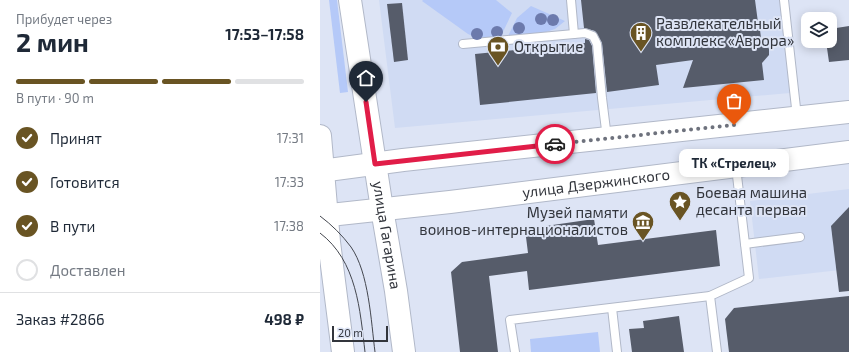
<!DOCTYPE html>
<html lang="ru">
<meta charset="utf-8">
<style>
:root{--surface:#fff;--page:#f2f2f3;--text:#1f2937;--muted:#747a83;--line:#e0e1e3;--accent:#695423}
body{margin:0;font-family:"Exo 2",sans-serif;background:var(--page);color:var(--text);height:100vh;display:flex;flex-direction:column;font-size:15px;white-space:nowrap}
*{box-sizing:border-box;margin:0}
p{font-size:13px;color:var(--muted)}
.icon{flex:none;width:22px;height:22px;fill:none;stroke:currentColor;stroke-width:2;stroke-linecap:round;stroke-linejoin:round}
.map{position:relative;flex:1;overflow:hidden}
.details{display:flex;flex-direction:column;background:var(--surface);width:320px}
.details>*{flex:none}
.fabs{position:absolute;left:481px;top:12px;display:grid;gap:8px}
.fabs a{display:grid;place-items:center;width:36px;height:36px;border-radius:8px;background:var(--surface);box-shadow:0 2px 10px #0003;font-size:20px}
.scale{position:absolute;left:12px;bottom:10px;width:56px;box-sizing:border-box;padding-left:4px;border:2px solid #32353c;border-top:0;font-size:11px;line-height:14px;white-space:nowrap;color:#32353c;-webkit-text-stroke:3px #dde4f5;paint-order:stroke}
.pin{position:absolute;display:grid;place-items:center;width:34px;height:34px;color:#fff;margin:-41px -17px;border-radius:50% 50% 50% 0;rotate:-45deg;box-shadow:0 0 4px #0007}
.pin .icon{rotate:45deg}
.courier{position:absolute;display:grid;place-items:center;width:40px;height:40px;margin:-20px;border:3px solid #e11d48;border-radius:50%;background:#fff;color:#222;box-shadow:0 1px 5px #0007}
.bubble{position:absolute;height:28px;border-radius:8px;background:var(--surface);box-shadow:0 2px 10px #0003;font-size:13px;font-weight:700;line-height:28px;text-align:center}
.overview em{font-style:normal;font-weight:700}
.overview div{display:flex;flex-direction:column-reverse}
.overview{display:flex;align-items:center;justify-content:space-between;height:68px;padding:0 16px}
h1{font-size:26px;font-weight:700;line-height:30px}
.bar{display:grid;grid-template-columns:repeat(4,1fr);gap:6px 4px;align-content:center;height:48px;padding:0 16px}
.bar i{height:5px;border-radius:3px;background:var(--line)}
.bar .on{background:var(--accent)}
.bar p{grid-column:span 4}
.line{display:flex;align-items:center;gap:10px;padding:0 16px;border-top:1px solid var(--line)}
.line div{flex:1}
ol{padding:0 16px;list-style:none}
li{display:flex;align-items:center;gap:12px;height:44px}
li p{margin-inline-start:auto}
li .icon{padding:4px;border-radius:50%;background:var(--accent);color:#fff;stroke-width:4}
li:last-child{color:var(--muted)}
li i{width:22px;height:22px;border:2px solid var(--line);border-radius:50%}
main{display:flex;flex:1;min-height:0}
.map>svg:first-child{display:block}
.built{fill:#d0dbf3}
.green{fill:#b5c9f8}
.building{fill:#565c6a}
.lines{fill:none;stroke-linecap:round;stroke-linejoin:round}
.lane-casing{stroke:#b1b8c8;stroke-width:10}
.secondary-casing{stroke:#b1b8c8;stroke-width:24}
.lane{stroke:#fff;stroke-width:8}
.secondary{stroke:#fff;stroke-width:22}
.tram{stroke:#44474f;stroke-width:1}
.tree{fill:#6c7aac}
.done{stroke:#6e727d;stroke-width:4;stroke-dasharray:0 7.2}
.route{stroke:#e11d48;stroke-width:5}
.labels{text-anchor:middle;stroke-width:4;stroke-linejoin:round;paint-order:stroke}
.poi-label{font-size:15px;fill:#32353c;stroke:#dde4f5;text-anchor:start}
.street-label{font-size:15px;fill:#32353c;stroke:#dde4f5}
</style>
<main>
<section class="details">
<div class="overview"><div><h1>2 мин</h1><p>Прибудет через</p></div><em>17:53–17:58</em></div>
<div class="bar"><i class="on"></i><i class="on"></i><i class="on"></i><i></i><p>В пути · 90 m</p></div>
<ol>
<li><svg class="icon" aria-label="check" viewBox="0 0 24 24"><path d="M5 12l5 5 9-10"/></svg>Принят<p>17:31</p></li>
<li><svg class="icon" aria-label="check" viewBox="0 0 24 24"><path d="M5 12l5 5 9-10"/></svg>Готовится<p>17:33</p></li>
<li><svg class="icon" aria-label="check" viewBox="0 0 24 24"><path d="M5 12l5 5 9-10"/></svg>В пути<p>17:38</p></li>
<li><i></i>Доставлен</li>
</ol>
<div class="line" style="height:52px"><div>Заказ #2866</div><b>498 ₽</b></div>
</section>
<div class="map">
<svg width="529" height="352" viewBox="0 0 529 352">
<rect width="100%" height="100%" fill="#dde4f5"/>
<g class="built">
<path d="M59,0H460L470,93L75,128Z"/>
<path d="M529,189V269L439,279L430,201Z"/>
</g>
<g class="green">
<path d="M9,0H17L28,92L20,93Z"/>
<path d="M103,0H176L192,13L181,36L159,39L148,34L102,1Z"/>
<path d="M211,6L245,21L235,29L226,32L188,36L197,18Z"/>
<path d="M278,332L280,352H211L210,339Z"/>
</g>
<g class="building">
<path d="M261,0H435L439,30H440L441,38L446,42L449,49V55L442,63L444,80L363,88L373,60L336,65L339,85L287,92L282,43L275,31L264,28Z"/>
<path d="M82,3L88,60L74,62L67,4Z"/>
<path d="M529,26V60L509,62L506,41H510V29Z"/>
<path d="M265,39L269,40L272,46L276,93L160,105L155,54L265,43Z"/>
<path d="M529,207V291L519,292L511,226Z"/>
<path d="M274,219L278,245L396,230L400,266L209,290L207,271L169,276L178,352H140L131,272L142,262L208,253L205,229Z"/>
<path d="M529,296V352H409L405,319L414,308Z"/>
<path d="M359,316L364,352H312L309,329L324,328L323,321Z"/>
</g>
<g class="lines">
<g class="lane-casing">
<g id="lane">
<path d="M251,0L254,34"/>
<path d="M464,0L477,117"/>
<path d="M143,44L265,33L273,36L277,44L282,98L287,138"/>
<path d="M425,244L480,237"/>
<path d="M292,308L297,352"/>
<path d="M195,352L190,320L390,296"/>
<path d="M397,352L390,296L429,278L416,167"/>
</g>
</g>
<g class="secondary-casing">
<g id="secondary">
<path id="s1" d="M30,0L62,209L76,291L84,352"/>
<path d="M0,136L9,242L23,352"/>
<path d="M0,171L83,160L529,112"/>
<path id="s2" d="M0,216L130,202L529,152"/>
</g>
</g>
<use href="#lane" class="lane"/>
<use href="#secondary" class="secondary"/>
<g class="tram">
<path d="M0,216C12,225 22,235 31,247C49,273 51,321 55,352"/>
<path d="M0,233C37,261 40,310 45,352"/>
</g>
</g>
<g class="tree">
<circle cx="221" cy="19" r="6"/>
<circle cx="233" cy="20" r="6"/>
<circle cx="199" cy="28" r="6"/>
<circle cx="177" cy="32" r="6"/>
<circle cx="157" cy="34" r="6"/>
</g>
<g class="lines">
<path class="done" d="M235,144L414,125"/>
<path class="route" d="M46,102L55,164L235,144"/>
</g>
<defs>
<g id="building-pin" transform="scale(1.15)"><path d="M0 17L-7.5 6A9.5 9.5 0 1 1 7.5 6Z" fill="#695423" stroke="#dde4f5"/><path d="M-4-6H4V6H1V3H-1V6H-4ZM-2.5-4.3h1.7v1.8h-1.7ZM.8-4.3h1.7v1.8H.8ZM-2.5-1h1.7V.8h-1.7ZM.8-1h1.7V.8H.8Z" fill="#fff"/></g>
<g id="bank-pin" transform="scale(1.15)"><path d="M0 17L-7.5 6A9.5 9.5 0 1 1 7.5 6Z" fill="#695423" stroke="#dde4f5"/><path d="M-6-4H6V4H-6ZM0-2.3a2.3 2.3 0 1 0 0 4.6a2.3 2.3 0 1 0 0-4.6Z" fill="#fff"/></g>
<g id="sight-pin" transform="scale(1.15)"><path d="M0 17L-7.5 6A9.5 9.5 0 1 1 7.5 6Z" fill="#695423" stroke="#dde4f5"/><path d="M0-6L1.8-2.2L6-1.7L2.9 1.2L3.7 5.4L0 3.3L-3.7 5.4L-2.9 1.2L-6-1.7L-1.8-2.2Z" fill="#fff"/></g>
<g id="museum-pin" transform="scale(1.15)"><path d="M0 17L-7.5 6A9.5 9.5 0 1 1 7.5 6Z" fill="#695423" stroke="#dde4f5"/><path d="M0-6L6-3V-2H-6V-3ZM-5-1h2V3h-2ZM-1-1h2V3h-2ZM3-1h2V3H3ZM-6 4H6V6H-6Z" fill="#fff"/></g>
</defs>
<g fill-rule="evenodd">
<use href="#building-pin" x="321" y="33"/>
<use href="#bank-pin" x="178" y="47"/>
<use href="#sight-pin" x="360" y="202"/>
<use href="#museum-pin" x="323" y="222"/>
</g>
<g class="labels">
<g class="poi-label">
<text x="336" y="29">Развлекательный<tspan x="336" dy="17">комплекс «Аврора»</tspan></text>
<text x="194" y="52">Открытие</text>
<text x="376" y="198">Боевая машина<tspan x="376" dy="17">десанта первая</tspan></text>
<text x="308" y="218" text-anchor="end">Музей памяти<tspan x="308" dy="17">воинов-интернационалистов</tspan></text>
</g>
<g class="street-label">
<text dy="5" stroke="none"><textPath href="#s2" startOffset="278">улица Дзержинского</textPath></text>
<text dy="5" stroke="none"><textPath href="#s1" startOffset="238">улица Гагарина</textPath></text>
</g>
</g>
</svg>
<div class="fabs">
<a><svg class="icon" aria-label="layers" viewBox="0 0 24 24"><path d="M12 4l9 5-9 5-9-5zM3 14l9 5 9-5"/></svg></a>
</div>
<div class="scale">20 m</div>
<div class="pin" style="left:414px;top:125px;background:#ea580c"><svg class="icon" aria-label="bag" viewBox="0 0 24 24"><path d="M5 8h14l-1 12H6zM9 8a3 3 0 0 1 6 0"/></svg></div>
<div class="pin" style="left:46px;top:102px;background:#1f2937"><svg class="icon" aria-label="home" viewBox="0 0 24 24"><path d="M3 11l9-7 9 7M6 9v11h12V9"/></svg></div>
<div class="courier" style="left:235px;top:144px"><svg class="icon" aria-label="car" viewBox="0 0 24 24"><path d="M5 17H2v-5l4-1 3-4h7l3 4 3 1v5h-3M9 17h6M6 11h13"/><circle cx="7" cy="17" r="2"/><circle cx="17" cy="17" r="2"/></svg></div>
<div class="bubble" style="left:359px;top:149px;width:110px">ТК «Стрелец»</div>
</div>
</main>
